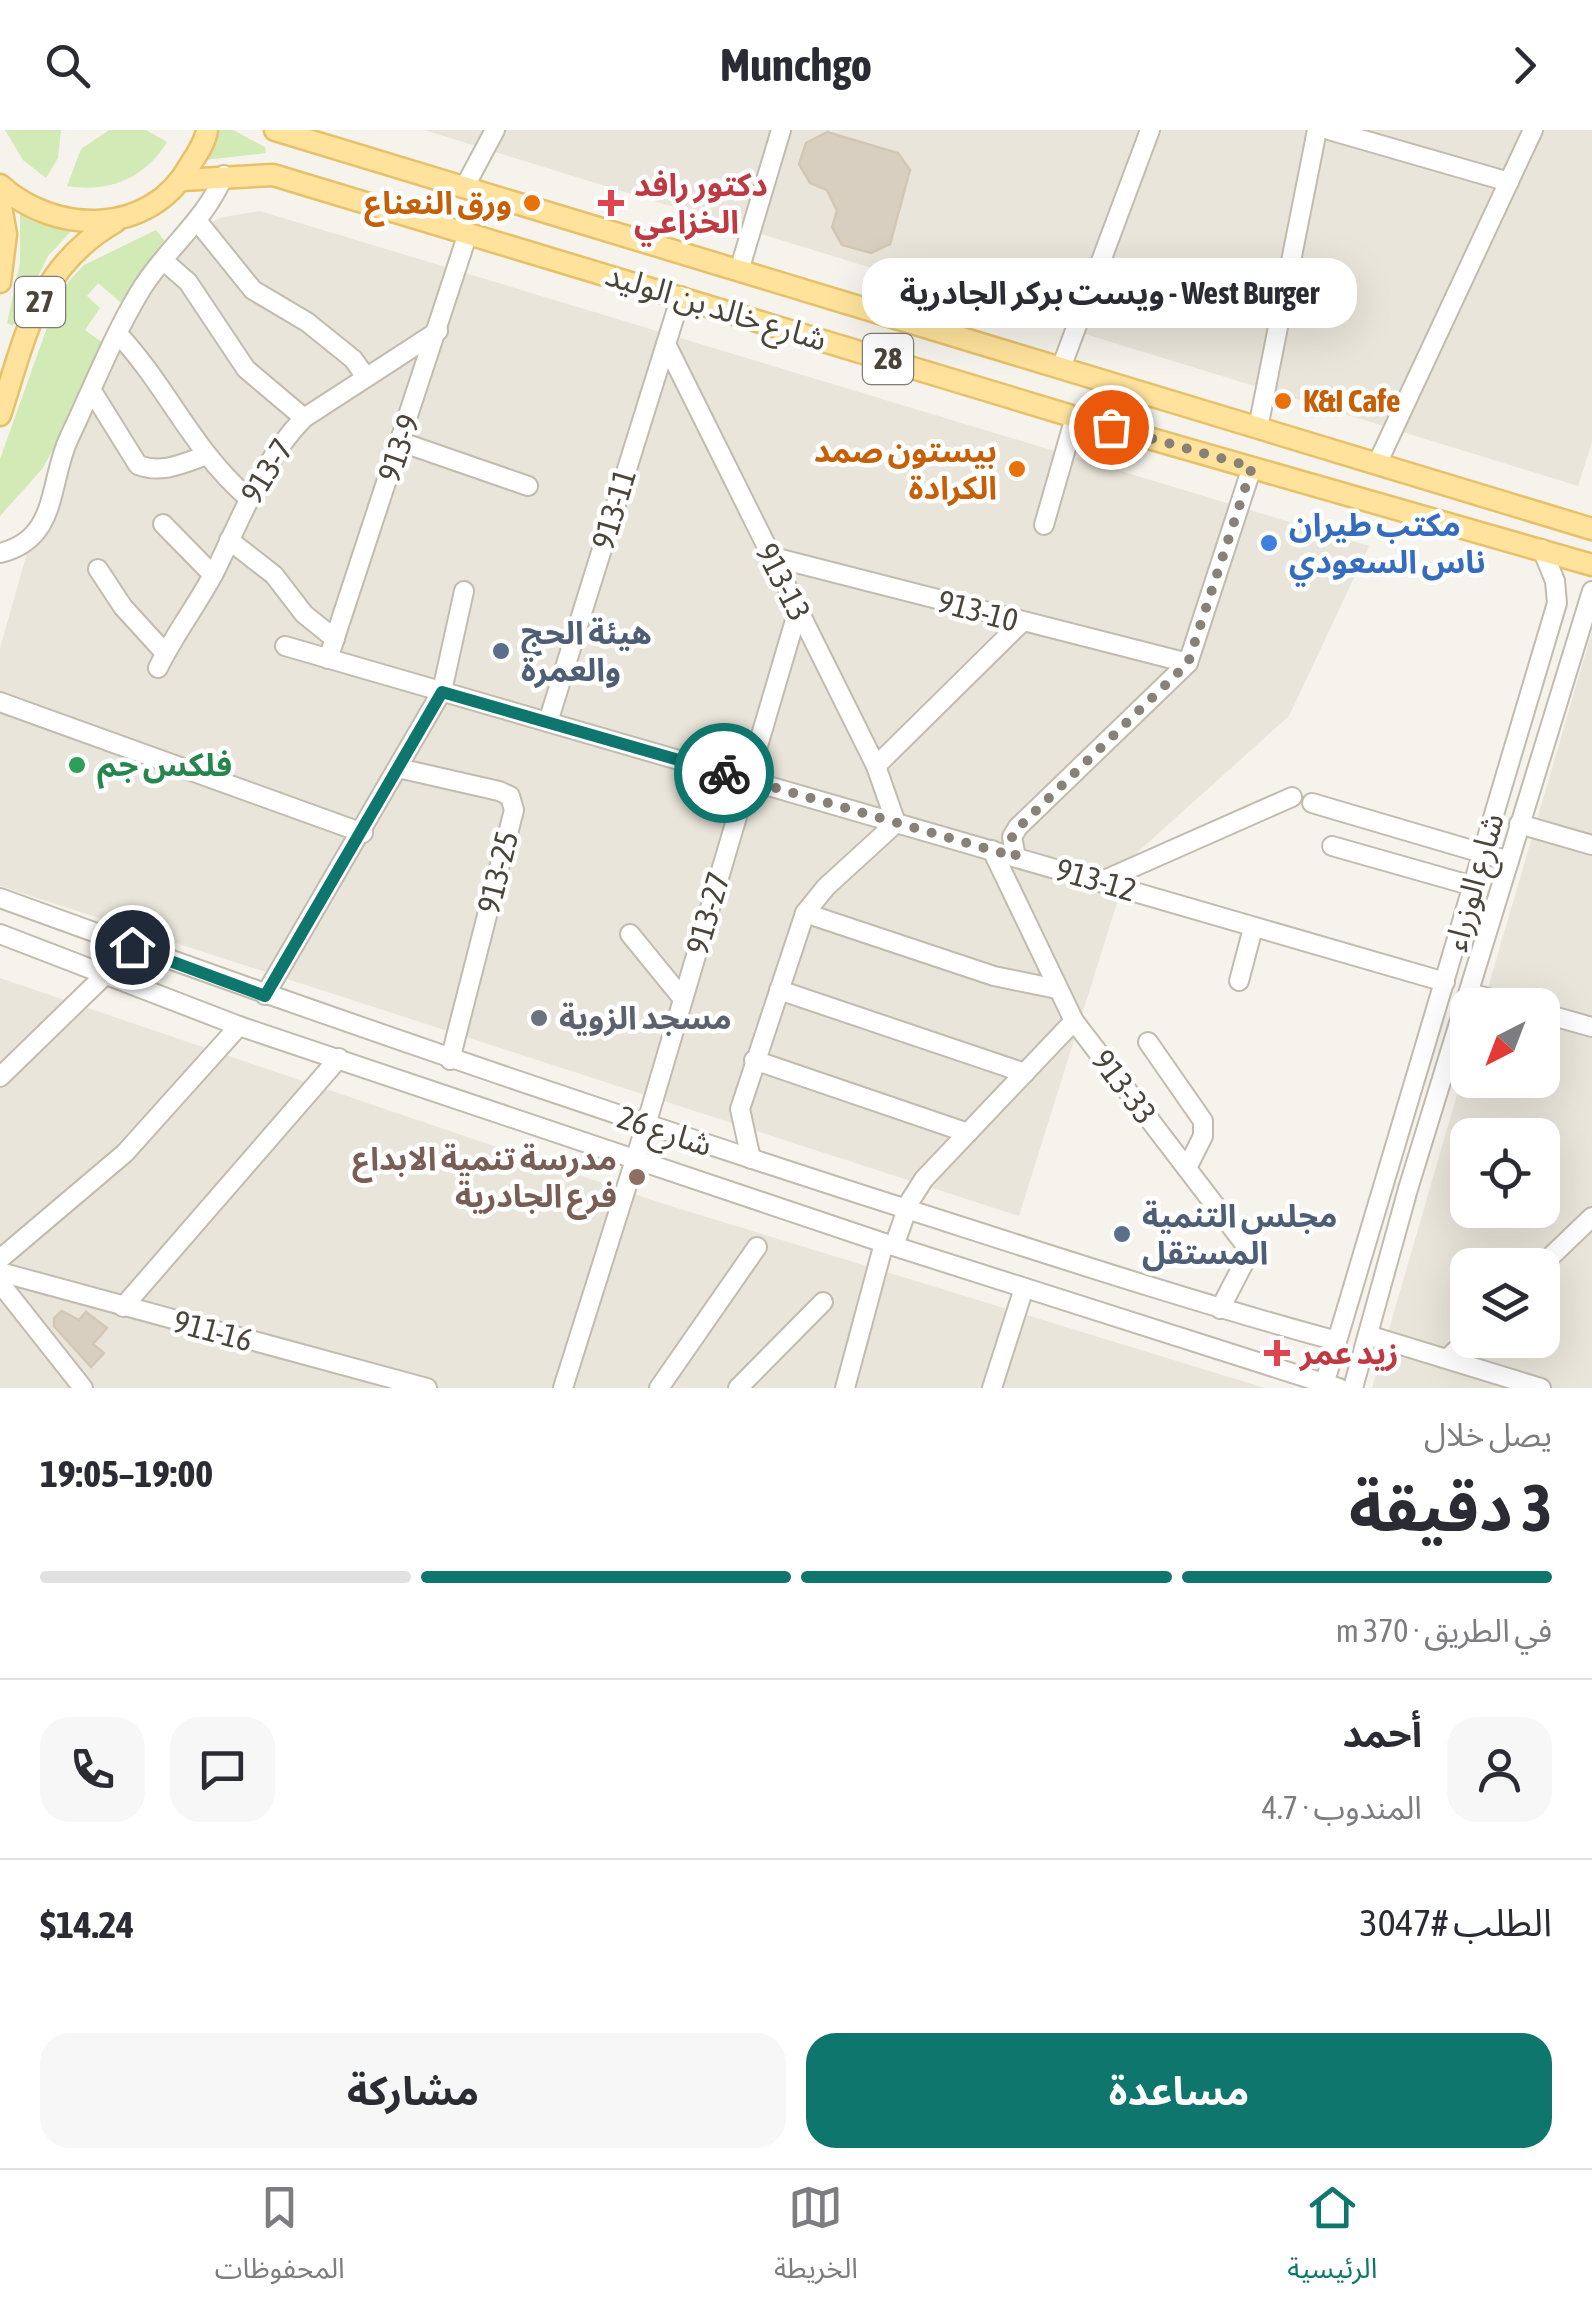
<!DOCTYPE html>
<html lang="ar">
<meta charset="utf-8">
<style>
:root{--surface:#fff;--page:#f7f7f7;--text:#2b2b33;--muted:#7c7c81;--line:#e1e1e2;--accent:#0f766e}
body{margin:0;font-family:"Asap Condensed","Noto Sans Arabic",sans-serif;background:var(--page);color:var(--text);direction:rtl;height:100vh;display:flex;flex-direction:column;font-size:38px;white-space:nowrap}
*{box-sizing:border-box;margin:0}
p{font-size:32px;color:var(--muted)}
.icon{flex:none;width:55px;height:55px;fill:none;stroke:currentColor;stroke-width:2;stroke-linecap:round;stroke-linejoin:round}
.map{position:relative;height:1258px;overflow:hidden;direction:ltr}
.side{display:flex;flex-direction:column;background:var(--surface);flex:1}
.side>*{flex:none}
.needle{width:65px;rotate:222deg}
.fabs{position:absolute;left:1450px;top:858px;display:grid;gap:20px}
.fabs a{display:grid;place-items:center;width:110px;height:110px;border-radius:20px;background:var(--surface);box-shadow:0 10px 40px #0002;font-size:50px}
.pin{position:absolute;display:grid;place-items:center;width:85px;height:85px;color:#fff;margin:-42px;border:5px solid #fff;border-radius:50%;box-shadow:0 2px 10px #0007}
.courier{position:absolute;display:grid;place-items:center;width:100px;height:100px;margin:-50px;border:8px solid #0f766e;border-radius:50%;background:#fff;color:#222;box-shadow:0 2px 12px #0007}
.bubble{position:absolute;height:70px;border-radius:30px;background:var(--surface);box-shadow:0 10px 40px #0002;font-size:32px;font-weight:700;line-height:70px;text-align:center;direction:rtl}
.summary em{font-style:normal;font-weight:700}
.summary div{display:flex;flex-direction:column-reverse}
.summary{display:flex;align-items:center;justify-content:space-between;height:170px;padding:0 40px}
h1{font-size:65px;font-weight:700;line-height:75px}
.bar{display:grid;grid-template-columns:repeat(4,1fr);gap:15px 10px;align-content:center;height:120px;padding:0 40px}
.bar i{height:12px;border-radius:8px;background:var(--line)}
.bar .on{background:var(--accent)}
.bar p{grid-column:span 4}
.line{display:flex;align-items:center;gap:25px;padding:0 40px;border-top:2px solid var(--line)}
.line div{flex:1}
.round{display:grid;place-items:center;flex:none;width:105px;height:105px;border-radius:30px;background:var(--page)}
.action{display:flex;gap:20px;margin-top:auto;padding:20px 40px}
.action a{flex:1;height:115px;border-radius:30px;background:var(--accent);color:#fff;font-size:40px;font-weight:700;line-height:115px;text-align:center}
.action a+a{background:var(--page);color:var(--text)}
header{display:flex;justify-content:space-between;align-items:center;height:130px;padding:0 40px;background:var(--surface);font-size:45px;font-weight:700}
.menu{display:flex;justify-content:space-around;align-items:center;height:140px;border-top:2px solid var(--line);background:var(--surface);font-size:28px;color:var(--muted)}
.menu a{display:grid;justify-items:center;gap:5px}
.menu .on{color:var(--accent)}
.map>svg:first-child{display:block}
.residential{fill:#eae5da;fill-rule:evenodd}
.green{fill:#d2eab5}
.building{fill:#d8cfc1;stroke:#d3c7b4;stroke-width:2.5}
.lines{fill:none;stroke-linecap:round;stroke-linejoin:round}
.minor-casing{stroke:#c2bbae;stroke-width:22}
.major-casing{stroke:#e6c16a;stroke-width:25}
.minor{stroke:#fff;stroke-width:18}
.major{stroke:#ffe39c;stroke-width:20}
.done{stroke:#878178;stroke-width:10;stroke-dasharray:0 18}
.route{stroke:#0f766e;stroke-width:12}
.food-dot{fill:#e8710a;stroke:#fff;stroke-width:4}
.health-dot{fill:#e0444e;stroke:#fff;stroke-width:4}
.shop-dot{fill:#3f7fe0;stroke:#fff;stroke-width:4}
.service-dot{fill:#5c6f8a;stroke:#fff;stroke-width:4}
.leisure-dot{fill:#2e9e5b;stroke:#fff;stroke-width:4}
.worship-dot{fill:#6b7280;stroke:#fff;stroke-width:4}
.education-dot{fill:#8d6e63;stroke:#fff;stroke-width:4}
.labels{text-anchor:middle;stroke-width:9;stroke-linejoin:round;paint-order:stroke}
.shield{fill:#fff;stroke:#817c74;stroke-width:2.5}
.shield-label{font-size:30px;font-weight:bold;fill:#4b4439}
.health-label{font-size:32px;font-weight:bold;fill:#be3a42;stroke:#fff;text-anchor:start}
.food-label{font-size:32px;font-weight:bold;fill:#c56008;stroke:#fff;text-anchor:end}
.street-label{font-size:32px;fill:#4b4439;stroke:#fff}
.shop-label{font-size:32px;font-weight:bold;fill:#366cbe;stroke:#fff;text-anchor:start}
.service-label{font-size:32px;font-weight:bold;fill:#4e5e75;stroke:#fff;text-anchor:start}
.leisure-label{font-size:32px;font-weight:bold;fill:#27864d;stroke:#fff;text-anchor:start}
.worship-label{font-size:32px;font-weight:bold;fill:#5b616d;stroke:#fff;text-anchor:start}
.education-label{font-size:32px;font-weight:bold;fill:#785e54;stroke:#fff;text-anchor:end}
</style>
<header><svg class="icon" aria-label="forward" viewBox="0 0 24 24"><path d="M9 5l7 7-7 7"/></svg>Munchgo<svg class="icon" aria-label="search" viewBox="0 0 24 24"><circle cx="10" cy="10" r="6"/><path d="M15 15l6 6"/></svg></header>
<div class="map">
<svg width="1592" height="1258" viewBox="0 0 1592 1258">
<rect width="100%" height="100%" fill="#f6f3ec"/>
<g class="residential">
<path d="M424,0H1592V312L1578,356Z"/>
<path d="M260,81L1369,416L1289,586L1131,728L1019,1086L0,756V518L52,335L173,108L223,87Z"/>
<path d="M1592,501V1258H1372L1467,930L1468,950H1542V875H1483ZM1468,1005H1542V1080H1468ZM1468,1135H1542V1210H1468Z"/>
<path d="M0,848L661,1073L1265,1258H0Z"/>
</g>
<g class="green">
<path d="M5,0H61L58,28L46,48L23,30Z"/>
<path d="M109,0H146L167,12C145,48 109,63 67,56L81,19Z"/>
<path d="M215,0H233L265,17L266,23L205,30Z"/>
<path d="M20,78L75,97L48,126L13,196L7,193L20,133Z"/>
<path d="M156,100L168,115L125,176L98,153L87,166L100,178L85,200L107,216L43,338L0,386V329L54,178L67,153L84,135Z"/>
</g>
<g class="building">
<path d="M827,2L898,23L910,40L890,114L871,123L842,115L832,97L837,81L827,60L810,53L799,34L806,13Z"/>
<path d="M62,1181L79,1190L86,1182L107,1198L93,1214L104,1223L91,1237L54,1196V1188Z"/>
</g>
<g class="lines">
<g class="minor-casing">
<g id="minor">
<path d="M1329,0L1509,52"/>
<path d="M464,58L495,0"/>
<path d="M198,92L253,160L307,192L353,229L366,247"/>
<path d="M165,132L188,152L246,239L304,288"/>
<path d="M739,141L781,0"/>
<path d="M119,205C168,258 192,319 247,367"/>
<path d="M666,214L876,636L896,693L826,757L805,783L740,979L751,1029"/>
<path d="M1061,238L1150,0"/>
<path d="M92,261L138,335C161,344 182,334 204,326"/>
<path d="M1258,298L1317,0"/>
<path d="M401,312L528,356"/>
<path d="M1377,334L1533,0"/>
<path d="M163,394L213,445"/>
<path d="M1044,395L1075,287"/>
<path d="M229,410L274,445L304,484L335,509"/>
<path d="M0,423C59,409 48,353 69,308C92,260 112,208 139,163C164,120 205,92 224,45"/>
<path d="M769,426L1188,533"/>
<path d="M98,439L123,477L165,523"/>
<path d="M285,516L1445,852"/>
<path d="M328,529L467,106"/>
<path d="M158,538C174,505 197,475 214,443C242,388 260,333 304,288L438,201"/>
<path d="M0,572L363,703"/>
<path d="M548,592L681,166"/>
<path d="M876,636L1021,493"/>
<path d="M398,638L499,661L510,666L514,680L450,930"/>
<path d="M1312,673L1509,731"/>
<path d="M1519,694L1592,715"/>
<path d="M1332,716L1473,756"/>
<path d="M992,720L1074,891L1250,1121L1220,1179"/>
<path d="M1016,727L1012,707L1018,697L1188,533L1252,337"/>
<path d="M1102,751L1292,667"/>
<path d="M0,768C287,873 575,972 866,1066C1023,1116 1178,1168 1337,1211"/>
<path d="M805,783L994,846L1057,859"/>
<path d="M0,804L239,896L884,1113L1339,1258"/>
<path d="M630,804L683,869"/>
<path d="M1239,851L1253,798"/>
<path d="M779,860L1025,943"/>
<path d="M1470,863L1514,875"/>
<path d="M265,865L442,561L464,461"/>
<path d="M1542,883L1592,897"/>
<path d="M1148,912L1203,991V1006L1187,1038"/>
<path d="M754,930L968,1003"/>
<path d="M0,947L106,844"/>
<path d="M894,1116L910,1071L924,1049L1074,891"/>
<path d="M0,1129L125,1023L239,896"/>
<path d="M1542,1135L1592,1087"/>
<path d="M0,1142L427,1258"/>
<path d="M0,1153L83,1258"/>
<path d="M123,1177L339,928"/>
<path d="M1368,1205L1541,1258"/>
<path d="M1449,1227L1468,1209"/>
<path d="M563,1258L646,995L798,480"/>
<path d="M659,1258L757,1117"/>
<path d="M738,1258L823,1172"/>
<path d="M845,1258L884,1113"/>
<path d="M992,1258L1024,1158"/>
<path d="M1323,1258L1557,473L1555,451L1542,419"/>
<path d="M1353,1258L1408,1059L1592,461"/>
</g>
</g>
<g class="major-casing">
<g id="major">
<path d="M275,0L1592,399"/>
<path d="M182,50L273,45L1075,287L1592,435"/>
<path d="M0,55C55,105 150,107 190,35C197,24 205,13 207,0"/>
<path d="M0,71L6,104L0,152"/>
<path d="M0,285C26,205 37,137 115,92"/>
</g>
</g>
<use href="#minor" class="minor"/>
<use href="#major" class="major"/>
</g>
<g class="lines">
<path class="done" d="M724,643L1016,727L1012,707L1018,698L1188,533L1252,337L1111,297"/>
<path class="route" d="M132,817L265,866L442,562L724,643"/>
</g>
<g class="food-dot">
<circle cx="532" cy="73" r="10"/>
<circle cx="1283" cy="271" r="10"/>
<circle cx="1017" cy="339" r="10"/>
</g>
<g class="health-dot">
<path d="M606 58h10v10h10v10h-10v10h-10v-10h-10v-10h10z"/>
<path d="M1272 1208h10v10h10v10h-10v10h-10v-10h-10v-10h10z"/>
</g>
<circle class="shop-dot" cx="1269" cy="413" r="10"/>
<g class="service-dot">
<circle cx="501" cy="521" r="10"/>
<circle cx="1122" cy="1104" r="10"/>
</g>
<circle class="leisure-dot" cx="77" cy="635" r="10"/>
<circle class="worship-dot" cx="539" cy="888" r="10"/>
<circle class="education-dot" cx="637" cy="1047" r="10"/>
<g class="labels">
<g class="shield">
<rect x="15" y="147" width="50" height="50" rx="8"/>
<rect x="863" y="204" width="50" height="50" rx="8"/>
</g>
<g class="shield-label">
<text x="40" y="182">27</text>
<text x="888" y="239">28</text>
</g>
<g class="health-label">
<text x="634" y="66">دكتور رافد<tspan x="634" dy="37">الخزاعي</tspan></text>
<text x="1300" y="1234">زيد عمر</text>
</g>
<g class="food-label">
<text x="512" y="84">ورق النعناع</text>
<text x="1303" y="282" text-anchor="start">K&amp;I Cafe</text>
<text x="997" y="332">بيستون صمد<tspan x="997" dy="37">الكرادة</tspan></text>
</g>
<g class="street-label">
<text transform="translate(716 177) rotate(17)" y="11">شارع خالد بن الوليد</text>
<text transform="translate(399 318) rotate(-71)" y="11">913-9</text>
<text transform="translate(267 341) rotate(-58)" y="11">913-7</text>
<text transform="translate(614 379) rotate(-73)" y="11">913-11</text>
<text transform="translate(783 452) rotate(63)" y="11">913-13</text>
<text transform="translate(978 481) rotate(15)" y="11">913-10</text>
<text transform="translate(498 742) rotate(-76)" y="11">913-25</text>
<text transform="translate(1096 750) rotate(16)" y="11">913-12</text>
<text transform="translate(1474 752) rotate(-74)" y="11">شارع الوزراء</text>
<text transform="translate(708 783) rotate(-74)" y="11">913-27</text>
<text transform="translate(1124 957) rotate(53)" y="11">913-33</text>
<text transform="translate(665 1001) rotate(18)" y="11">شارع 26</text>
<text transform="translate(213 1201) rotate(15)" y="11">911-16</text>
</g>
<g class="shop-label">
<text x="1289" y="406">مكتب طيران<tspan x="1289" dy="37">ناس السعودي</tspan></text>
</g>
<g class="service-label">
<text x="521" y="514">هيئة الحج<tspan x="521" dy="37">والعمرة</tspan></text>
<text x="1142" y="1097">مجلس التنمية<tspan x="1142" dy="37">المستقل</tspan></text>
</g>
<g class="leisure-label">
<text x="97" y="646">فلكس جم</text>
</g>
<g class="worship-label">
<text x="559" y="899">مسجد الزوية</text>
</g>
<g class="education-label">
<text x="617" y="1040">مدرسة تنمية الابداع<tspan x="617" dy="37">فرع الجادرية</tspan></text>
</g>
</g>
</svg>
<div class="fabs">
<a><svg class="needle" viewBox="-14 -14 28 28"><path d="M0-13l5 13h-10z" fill="#e53935"/><path d="M0 13l5-13h-10z" fill="#7c7c81"/></svg></a>
<a><svg class="icon" aria-label="locate" viewBox="0 0 24 24"><circle cx="12" cy="12" r="6"/><path d="M12 2v4M12 18v4M2 12h4M18 12h4"/></svg></a>
<a><svg class="icon" aria-label="layers" viewBox="0 0 24 24"><path d="M12 4l9 5-9 5-9-5zM3 14l9 5 9-5"/></svg></a>
</div>
<div class="pin" style="left:1111px;top:297px;background:#ea580c"><svg class="icon" aria-label="bag" viewBox="0 0 24 24"><path d="M5 8h14l-1 12H6zM9 8a3 3 0 0 1 6 0"/></svg></div>
<div class="pin" style="left:132px;top:817px;background:#1f2937"><svg class="icon" aria-label="home" viewBox="0 0 24 24"><path d="M3 11l9-7 9 7M6 9v11h12V9"/></svg></div>
<div class="courier" style="left:724px;top:643px"><svg class="icon" aria-label="bike" viewBox="0 0 24 24"><circle cx="6" cy="16" r="4"/><circle cx="18" cy="16" r="4"/><path d="M6 16l4-8h5l3 8M10 8l3 8H6M13 5h3"/></svg></div>
<div class="bubble" style="left:862px;top:128px;width:495px">West Burger - ويست بركر الجادرية</div>
</div>
<section class="side">
<div class="summary"><div><h1>3 دقيقة</h1><p>يصل خلال</p></div><em>19:00–19:05</em></div>
<div class="bar"><i class="on"></i><i class="on"></i><i class="on"></i><i></i><p>في الطريق · 370 m</p></div>
<div class="line" style="height:180px"><a class="round"><svg class="icon" aria-label="person" viewBox="0 0 24 24"><circle cx="12" cy="8" r="4"/><path d="M4 21q1-7 8-7t8 7"/></svg></a><div><b>أحمد</b><p>المندوب · 4.7</p></div><a class="round"><svg class="icon" aria-label="chat" viewBox="0 0 24 24"><path d="M4 5h16v11H9l-5 4z"/></svg></a><a class="round"><svg class="icon" aria-label="phone" viewBox="0 0 24 24"><path d="M5 4h4l2 5-3 2q2 4 5 5l2-3 5 2v4C11 20 4 13 5 4z"/></svg></a></div>
<div class="line" style="height:130px"><div>الطلب #3047</div><b>$14.24</b></div>
<div class="action"><a>مساعدة</a><a>مشاركة</a></div>
</section>
<nav class="menu">
<a class="on"><svg class="icon" aria-label="home" viewBox="0 0 24 24"><path d="M3 11l9-7 9 7M6 9v11h12V9"/></svg>الرئيسية</a>
<a><svg class="icon" aria-label="map" viewBox="0 0 24 24"><path d="M3 6l6-2 6 2 6-2v14l-6 2-6-2-6 2zM9 4v14M15 6v14"/></svg>الخريطة</a>
<a><svg class="icon" aria-label="saved" viewBox="0 0 24 24"><path d="M7 4h10v16l-5-4-5 4z"/></svg>المحفوظات</a>
</nav>
